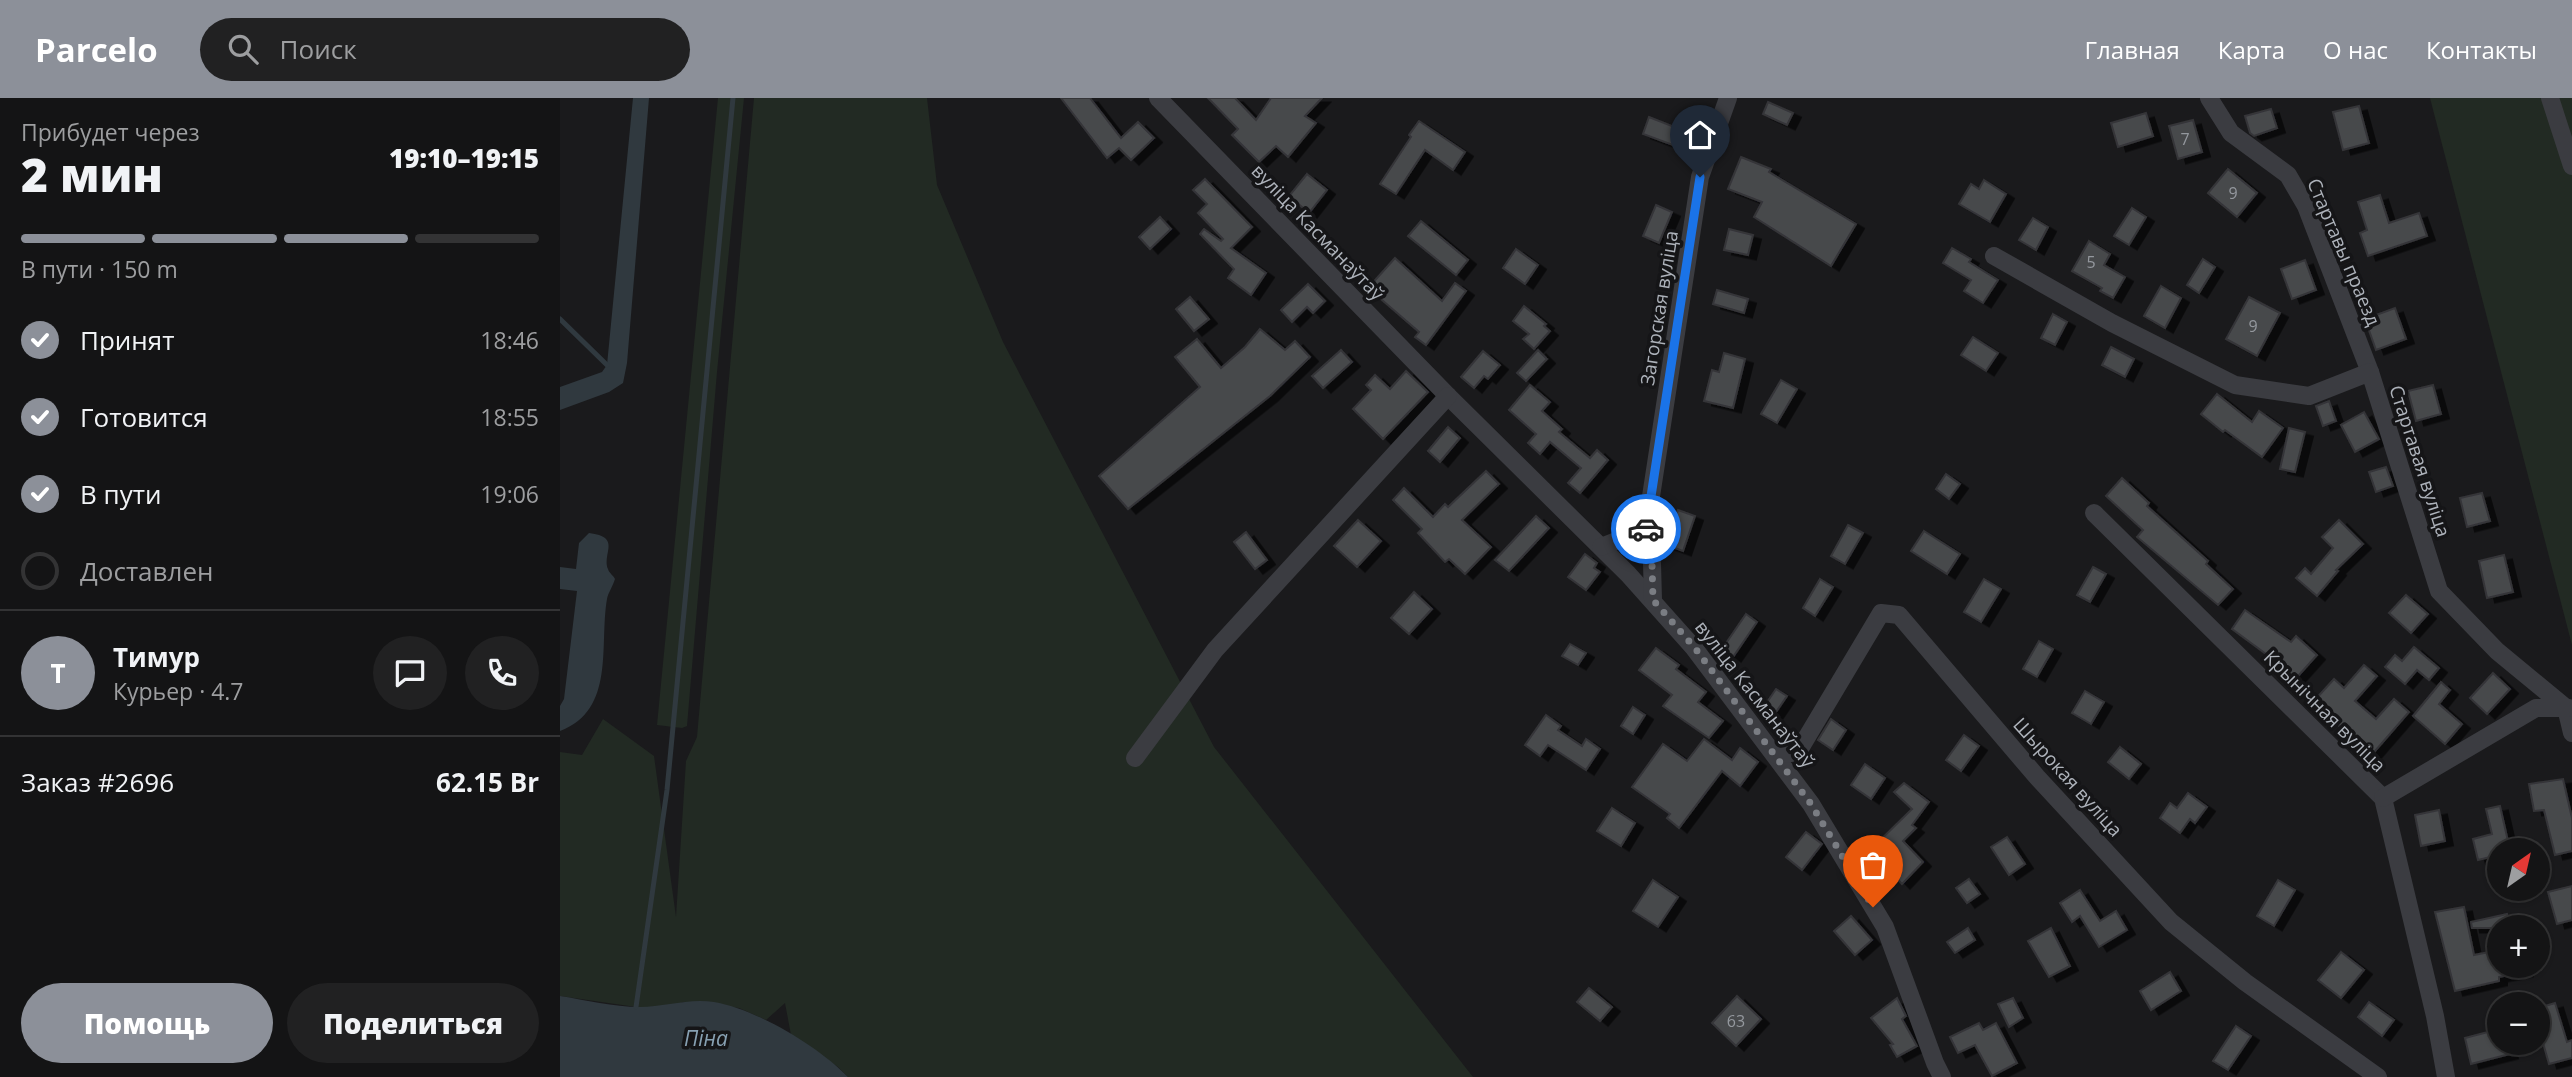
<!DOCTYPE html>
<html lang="ru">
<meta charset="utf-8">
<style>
:root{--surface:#141415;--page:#212122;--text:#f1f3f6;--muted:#9d9ea0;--line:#333334;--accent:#8c9099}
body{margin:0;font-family:"Open Sans",sans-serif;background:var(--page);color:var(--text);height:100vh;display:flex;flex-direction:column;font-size:26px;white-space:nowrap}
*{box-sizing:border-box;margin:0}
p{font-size:23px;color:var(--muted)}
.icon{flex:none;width:38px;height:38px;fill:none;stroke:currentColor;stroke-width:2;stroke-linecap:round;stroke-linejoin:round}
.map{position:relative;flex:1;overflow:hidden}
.drawer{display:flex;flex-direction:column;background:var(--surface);width:560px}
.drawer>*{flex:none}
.needle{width:46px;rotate:34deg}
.fabs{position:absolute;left:1927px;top:740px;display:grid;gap:14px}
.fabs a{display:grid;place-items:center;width:63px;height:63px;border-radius:50%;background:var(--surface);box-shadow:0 2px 5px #0004,0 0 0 2px var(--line);font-size:35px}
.pin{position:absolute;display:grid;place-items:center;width:60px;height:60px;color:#fff;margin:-72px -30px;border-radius:50% 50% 50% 0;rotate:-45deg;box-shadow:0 0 7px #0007}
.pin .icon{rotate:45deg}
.courier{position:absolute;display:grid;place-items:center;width:70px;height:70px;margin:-35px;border:5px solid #1a73e8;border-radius:50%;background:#fff;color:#222;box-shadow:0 2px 9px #0007}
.head em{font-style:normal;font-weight:800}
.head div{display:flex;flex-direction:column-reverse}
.head{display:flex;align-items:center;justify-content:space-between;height:119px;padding:0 21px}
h1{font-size:46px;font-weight:800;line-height:52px}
.bar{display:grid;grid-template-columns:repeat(4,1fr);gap:10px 7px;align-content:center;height:84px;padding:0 21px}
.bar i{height:9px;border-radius:5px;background:var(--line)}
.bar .selected{background:var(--accent)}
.bar p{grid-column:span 4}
.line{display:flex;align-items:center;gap:18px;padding:0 21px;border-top:2px solid var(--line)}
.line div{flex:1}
.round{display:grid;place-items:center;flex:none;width:74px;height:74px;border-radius:37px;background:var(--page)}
ol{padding:0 21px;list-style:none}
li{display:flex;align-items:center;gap:21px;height:77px}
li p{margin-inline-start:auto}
li .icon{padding:7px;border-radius:50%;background:var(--accent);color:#fff;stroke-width:4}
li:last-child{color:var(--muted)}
li i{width:38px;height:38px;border:4px solid var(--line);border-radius:50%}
.button{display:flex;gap:14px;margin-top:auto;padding:14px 21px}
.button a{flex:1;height:80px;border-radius:42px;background:var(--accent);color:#fff;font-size:28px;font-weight:800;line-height:80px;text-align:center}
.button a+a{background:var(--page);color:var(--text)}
header{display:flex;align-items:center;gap:42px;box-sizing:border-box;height:98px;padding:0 35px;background:var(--accent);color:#fff}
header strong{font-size:33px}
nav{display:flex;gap:38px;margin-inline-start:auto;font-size:24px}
.search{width:490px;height:63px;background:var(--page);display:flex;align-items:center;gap:18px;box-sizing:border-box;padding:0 24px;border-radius:38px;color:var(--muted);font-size:26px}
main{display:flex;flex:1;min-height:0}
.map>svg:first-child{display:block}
.green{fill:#222a23}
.water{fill:#30393f}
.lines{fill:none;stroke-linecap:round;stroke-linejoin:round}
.stream{stroke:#30393f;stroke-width:5}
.building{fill:#47484c;stroke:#343438;stroke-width:2;filter:url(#shadow)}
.street{stroke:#3b3c41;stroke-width:18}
.done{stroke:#7a7d83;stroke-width:7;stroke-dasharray:0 12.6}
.route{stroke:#1a73e8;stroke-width:9}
.labels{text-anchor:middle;stroke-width:7;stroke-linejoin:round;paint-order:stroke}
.number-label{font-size:16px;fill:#94989e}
.street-label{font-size:19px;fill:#adb2ba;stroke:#151517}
.water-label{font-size:21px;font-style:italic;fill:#87a0b2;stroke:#151517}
</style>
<header>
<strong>Parcelo</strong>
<div class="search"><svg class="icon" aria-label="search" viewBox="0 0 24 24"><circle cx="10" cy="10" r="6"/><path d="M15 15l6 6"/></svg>Поиск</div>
<nav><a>Главная</a><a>Карта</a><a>О нас</a><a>Контакты</a></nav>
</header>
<main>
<section class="drawer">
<div class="head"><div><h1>2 мин</h1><p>Прибудет через</p></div><em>19:10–19:15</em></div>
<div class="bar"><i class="selected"></i><i class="selected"></i><i class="selected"></i><i></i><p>В пути · 150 m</p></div>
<ol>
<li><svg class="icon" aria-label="check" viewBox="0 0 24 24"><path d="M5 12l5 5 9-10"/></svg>Принят<p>18:46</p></li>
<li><svg class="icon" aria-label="check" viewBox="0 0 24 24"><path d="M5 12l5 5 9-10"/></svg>Готовится<p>18:55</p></li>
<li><svg class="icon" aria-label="check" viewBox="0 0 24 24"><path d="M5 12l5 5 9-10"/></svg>В пути<p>19:06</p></li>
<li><i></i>Доставлен</li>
</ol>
<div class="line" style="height:126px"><b class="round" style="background:var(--accent);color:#fff">Т</b><div><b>Тимур</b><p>Курьер · 4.7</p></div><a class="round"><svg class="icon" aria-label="chat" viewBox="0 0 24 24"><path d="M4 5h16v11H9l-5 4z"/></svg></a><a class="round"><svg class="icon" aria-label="phone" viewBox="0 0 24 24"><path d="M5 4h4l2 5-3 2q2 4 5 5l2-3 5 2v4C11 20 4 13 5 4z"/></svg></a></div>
<div class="line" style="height:91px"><div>Заказ #2696</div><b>62.15 Br</b></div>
<div class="button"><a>Помощь</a><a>Поделиться</a></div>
</section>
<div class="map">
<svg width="2012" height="979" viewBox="0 0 2012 979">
<defs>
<filter id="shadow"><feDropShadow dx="8" dy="4.5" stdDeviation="0" flood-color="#0009"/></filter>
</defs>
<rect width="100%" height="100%" fill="#1a1a1c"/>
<g class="green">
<path d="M158,0H184L157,274L127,628L122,630L97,627Z"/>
<path d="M194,0H367L377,87L443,244L654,649L913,979H288L278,969L231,937L225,905L206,922L179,910L125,904L103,909H76L0,898V654L22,657L43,621L94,658L116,819L126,663L137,639Z"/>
<path d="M1870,0H2012V547Z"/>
</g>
<g class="water">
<path d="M73,0H89L67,265L63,285L49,294L0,312V289L42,274L47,267Z"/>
<path d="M29,435C62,439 42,455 48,471C49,475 53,477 55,481C53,488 48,495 47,501C39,547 56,612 0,633V608L4,601L17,493L0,491V469L16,471L19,445Z"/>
<path d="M0,898C26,902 53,909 80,909C104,909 129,900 154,904C196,911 258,948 288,979H0Z"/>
</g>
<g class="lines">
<g class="stream">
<path d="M0,221L47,267"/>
<path d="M76,909L107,692L173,0"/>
</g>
</g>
<g class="building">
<path d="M501,0H530L561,40L578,24L594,40L571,62L559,50L547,60Z"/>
<path d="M648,0H675L696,22L711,0H762L745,18L756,25L728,59L716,48L699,64L672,37L678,31Z"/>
<path d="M1208,4L1233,15L1227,27L1203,16Z"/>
<path d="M1799,8L1809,45L1783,52L1773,14Z"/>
<path d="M1711,11L1717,30L1694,38L1690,35L1685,18Z"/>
<path d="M1586,15L1593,38L1558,49L1551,25Z"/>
<path d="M1089,19L1135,37L1129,53L1083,36Z"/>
<path d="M1633,22L1642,54L1618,61L1609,28Z"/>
<path d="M859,23L905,54L893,72L865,52L836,96L820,86L851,39L849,37Z"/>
<path d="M1181,59L1211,71L1209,74L1296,126L1271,168L1194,119L1202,104L1168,91Z"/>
<path d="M1668,71L1697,95L1677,119L1648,95Z"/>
<path d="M747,76L767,92L749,115L729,98Z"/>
<path d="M645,81L692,129L671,150L706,175L691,197L668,180L674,171L640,136L644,131L661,143L663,141L638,115L647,106L633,92Z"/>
<path d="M1424,82L1446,96L1430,124L1399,106L1411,86L1419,91Z"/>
<path d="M1820,97L1829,125L1859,115L1867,138L1808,158L1800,135L1807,132L1798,104Z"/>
<path d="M1096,107L1112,114L1099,145L1083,138Z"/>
<path d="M1572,110L1586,119L1569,147L1554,138Z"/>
<path d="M600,119L611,131L590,151L579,139Z"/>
<path d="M1473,120L1488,129L1476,152L1459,142Z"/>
<path d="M861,123L908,162L896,177L848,138Z"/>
<path d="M1169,131L1193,137L1188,157L1164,152Z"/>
<path d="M1529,143L1550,156L1544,167L1565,179L1553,200L1540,193L1542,190L1512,173Z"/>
<path d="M1392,150L1411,161L1409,164L1438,182L1423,205L1404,193L1411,182L1383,165Z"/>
<path d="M956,151L978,167L965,186L943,170Z"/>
<path d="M835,160L882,203L895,185L906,193L866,247L855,239L859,234L808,190Z"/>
<path d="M1643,161L1655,169L1639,195L1627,187Z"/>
<path d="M1745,162L1756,192L1732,201L1721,171Z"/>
<path d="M748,186L765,203L753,215L747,209L732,224L721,212Z"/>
<path d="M1601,188L1621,200L1605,230L1584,218Z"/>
<path d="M1157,192L1188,201L1184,215L1153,206Z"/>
<path d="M630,199L649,221L634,233L616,211Z"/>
<path d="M1689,199L1720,215L1697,258L1666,241Z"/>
<path d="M964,208L986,226L984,228L990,233L974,251L963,241L969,236L953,223Z"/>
<path d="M1835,210L1846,241L1816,252L1805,221Z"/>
<path d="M1493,216L1507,224L1495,247L1481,240Z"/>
<path d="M700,231L725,252L735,243L750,259L710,298L568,411L539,378L640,289L615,259L637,241L661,270L685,249Z"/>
<path d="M1413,239L1438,255L1426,273L1401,257Z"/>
<path d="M1551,249L1574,261L1565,279L1542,267Z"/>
<path d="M781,252L792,264L763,290L752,278Z"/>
<path d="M978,252L987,261L966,283L957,275Z"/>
<path d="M923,253L940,267L928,281L924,278L914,290L901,279Z"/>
<path d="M1164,255L1185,261L1173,310L1144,303L1152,272L1159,274Z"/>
<path d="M846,273L868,294L823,341L793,311L811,292L806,287L815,277L830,291Z"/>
<path d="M1221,282L1237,291L1217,325L1201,316Z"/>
<path d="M970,287L990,304L982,313L1002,331L999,334L1030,360L1037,352L1048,362L1020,395L1008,385L1021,370L990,344L980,356L968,345L976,336L949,312Z"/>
<path d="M1873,287L1881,316L1856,323L1848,293Z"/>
<path d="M1657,296L1692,324L1699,313L1723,330L1702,359L1665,332L1663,334L1641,316Z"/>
<path d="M1769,303L1776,323L1763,328L1756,308Z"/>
<path d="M1804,314L1819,341L1795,354L1781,327Z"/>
<path d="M888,329L900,340L880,364L868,353Z"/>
<path d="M1729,330L1745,334L1735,374L1720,371Z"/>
<path d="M1826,369L1833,388L1816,394L1809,374Z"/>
<path d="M926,373L939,386L902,422L931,449L905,476L889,461L885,464L858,435L862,431L833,402L844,390L873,419L885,406L888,409Z"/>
<path d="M1386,376L1400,386L1389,401L1376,391Z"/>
<path d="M1562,380L1589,405L1587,408L1648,463L1646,466L1673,491L1658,507L1577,439L1583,432L1546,398Z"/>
<path d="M1922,395L1930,423L1907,429L1900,400Z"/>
<path d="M1118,412L1135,418L1123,453L1106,447Z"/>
<path d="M976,418L989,430L949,473L935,462Z"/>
<path d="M798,422L821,443L797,469L774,448Z"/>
<path d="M1779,422L1803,446L1776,472L1778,473L1757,498L1736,480L1745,470L1751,476L1773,450L1762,439Z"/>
<path d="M1288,427L1303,435L1285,466L1271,458Z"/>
<path d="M1364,433L1400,456L1387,476L1351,453Z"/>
<path d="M686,434L707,462L695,471L674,444Z"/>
<path d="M1025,456L1037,465L1034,470L1040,474L1026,492L1008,479Z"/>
<path d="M1944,457L1953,494L1927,500L1919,463Z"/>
<path d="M1533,469L1546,476L1530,504L1517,497Z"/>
<path d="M1260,481L1273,489L1255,518L1243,510Z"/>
<path d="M1424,481L1441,491L1421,524L1404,514Z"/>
<path d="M854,494L872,511L849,536L831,520Z"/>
<path d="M1846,497L1868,516L1851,535L1829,515Z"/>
<path d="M1685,512L1731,544L1736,538L1757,557L1730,587L1709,568L1714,562L1672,531Z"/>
<path d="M1186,516L1197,524L1173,559L1162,551Z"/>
<path d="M1479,543L1493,551L1477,579L1463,571Z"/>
<path d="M1010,546L1026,555L1018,567L1002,558Z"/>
<path d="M1854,549L1879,570L1869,582L1857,572L1845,586L1825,569L1835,557L1842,563Z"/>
<path d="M1096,550L1119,567L1116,571L1146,594L1138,604L1163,623L1149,640L1103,608L1112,597L1079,572Z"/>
<path d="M1804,567L1817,578L1795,603L1816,621L1834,601L1849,614L1809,660L1787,641L1790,638L1753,604L1774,581L1784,590Z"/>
<path d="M1933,575L1950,591L1927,616L1910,600Z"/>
<path d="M1881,584L1890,592L1879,606L1902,626L1885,646L1853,618Z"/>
<path d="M1216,591L1227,598L1212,620L1201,613Z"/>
<path d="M1525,593L1544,604L1531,626L1512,615Z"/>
<path d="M1073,609L1085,617L1073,636L1061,628Z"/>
<path d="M986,617L1001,628L998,632L1022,648L1026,641L1040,651L1026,672L988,647L980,658L965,647Z"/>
<path d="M1271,621L1286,632L1273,652L1258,642Z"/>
<path d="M1404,637L1419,648L1401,673L1386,662Z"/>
<path d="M1144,641L1172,662L1180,650L1198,664L1180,688L1162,673L1119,730L1107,720L1110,716L1072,689L1103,646L1127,663Z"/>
<path d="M1560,649L1581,666L1569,681L1548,664Z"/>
<path d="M1305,666L1325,680L1311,701L1291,687Z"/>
<path d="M2003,681L2012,720V753L1995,757L1984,712L1974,713L1969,686Z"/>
<path d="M1344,685L1369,704L1352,727L1356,730L1343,743L1363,764L1342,786L1321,764L1317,768L1306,756L1352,711L1334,694Z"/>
<path d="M1628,695L1647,709L1635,725L1630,721L1620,735L1600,720L1610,705L1617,710Z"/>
<path d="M1940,708L1950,752H1939V757L1918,762L1913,741L1932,736L1926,711Z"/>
<path d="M1052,710L1075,725L1061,748L1037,733Z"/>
<path d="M1879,712L1885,743L1861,748L1855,717Z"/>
<path d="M1246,734L1262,746L1242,772L1226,759Z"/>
<path d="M1447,739L1465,766L1449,777L1431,749Z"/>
<path d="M1409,781L1420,796L1407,805L1396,790Z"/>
<path d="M1093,782L1118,799L1098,829L1073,813Z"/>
<path d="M1718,782L1735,792L1714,828L1697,818Z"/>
<path d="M2012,788V822L1997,826L1988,794Z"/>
<path d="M1520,792L1540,823L1556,813L1567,832L1539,849L1520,818L1512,824L1500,805Z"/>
<path d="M1904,809L1914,857L1939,852V868H1964L1965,874L1939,879V883L1895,893L1875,814Z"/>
<path d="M1947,816L1950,830H1912L1911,824Z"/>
<path d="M1291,818L1312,842L1295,857L1274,833Z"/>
<path d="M1408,830L1415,842L1395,855L1387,844Z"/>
<path d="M1491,830L1510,868L1489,879L1468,843Z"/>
<path d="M1781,854L1804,872L1781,900L1758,882Z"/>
<path d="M1610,874L1621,893L1591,912L1580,893Z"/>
<path d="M1029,890L1052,909L1040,923L1017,904Z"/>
<path d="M1177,898L1201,921L1176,948L1152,925Z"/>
<path d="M1337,900L1346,918L1342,921L1357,948L1337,959L1330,947L1333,946L1311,920Z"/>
<path d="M1453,900L1463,920L1449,929L1438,906Z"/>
<path d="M1809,904L1834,922L1822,938L1798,919Z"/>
<path d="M1995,905L2007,944L2012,942V960L1989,966L1978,927V910Z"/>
<path d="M1419,925L1423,932L1436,925L1457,965L1432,978L1415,947L1398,955L1390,939Z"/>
<path d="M1676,928L1691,938L1668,972L1653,963Z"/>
<path d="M1939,931V945H1947L1950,956L1911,966L1905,940Z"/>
</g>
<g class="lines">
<g class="street">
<path d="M598,0L888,298L1068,476L1134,550L1251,706L1325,829L1375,965L1382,979"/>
<path d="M1649,0L1671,35L1728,77L1746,108L1810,274"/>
<path d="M1990,0L2012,68"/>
<path d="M1434,158L1552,225L1675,287L1749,298L1810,274L1879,493L1937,553L2006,610L2012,635"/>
<path d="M1534,415L1823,700L1875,918L1886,979"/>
<path d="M1041,449L1086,431"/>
<path d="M1093,502L1092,465L1086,431L1140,79L1168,0"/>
<path d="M1216,657L1238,654L1321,515L1339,517L1477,679L1611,824L1685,884L1818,979"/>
<path d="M575,660L655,552L888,298"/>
<path d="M1823,700L1976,610H2009"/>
</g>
</g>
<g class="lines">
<path class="done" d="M1086,431L1092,465L1093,502L1135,550L1251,706L1313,809"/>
<path class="route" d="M1086,431L1140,79"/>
</g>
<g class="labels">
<g class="number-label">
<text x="1625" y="47">7</text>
<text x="1673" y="101">9</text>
<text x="1531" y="170">5</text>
<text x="1693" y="234">9</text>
<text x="1176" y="929">63</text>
</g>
<g class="street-label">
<text transform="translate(758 134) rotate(46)" y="7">вуліца Касманаўтаў</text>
<text transform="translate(1784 154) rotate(67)" y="7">Стартавы праезд</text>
<text transform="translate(1099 210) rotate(-81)" y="7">Загорская вуліца</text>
<text transform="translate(1860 363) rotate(72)" y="7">Стартавая вуліца</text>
<text transform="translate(1195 596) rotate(52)" y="7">вуліца Касманаўтаў</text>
<text transform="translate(1765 613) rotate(45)" y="7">Крынічная вуліца</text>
<text transform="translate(1508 679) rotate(48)" y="7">Шырокая вуліца</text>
</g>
<g class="water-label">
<text x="146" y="948">Піна</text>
</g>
</g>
</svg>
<div class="fabs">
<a><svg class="needle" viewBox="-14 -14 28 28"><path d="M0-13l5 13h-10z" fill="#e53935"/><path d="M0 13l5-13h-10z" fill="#9d9ea0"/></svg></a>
<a>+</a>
<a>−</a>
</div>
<div class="pin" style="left:1313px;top:809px;background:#ea580c"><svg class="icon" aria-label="bag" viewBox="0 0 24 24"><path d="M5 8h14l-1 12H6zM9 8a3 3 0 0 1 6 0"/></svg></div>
<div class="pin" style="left:1140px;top:79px;background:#1f2937"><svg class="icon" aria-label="home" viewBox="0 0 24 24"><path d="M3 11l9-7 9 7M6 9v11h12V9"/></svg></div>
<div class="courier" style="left:1086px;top:431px"><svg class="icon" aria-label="car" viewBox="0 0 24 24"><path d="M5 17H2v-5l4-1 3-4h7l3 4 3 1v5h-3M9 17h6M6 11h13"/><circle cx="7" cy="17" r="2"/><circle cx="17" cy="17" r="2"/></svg></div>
</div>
</main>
